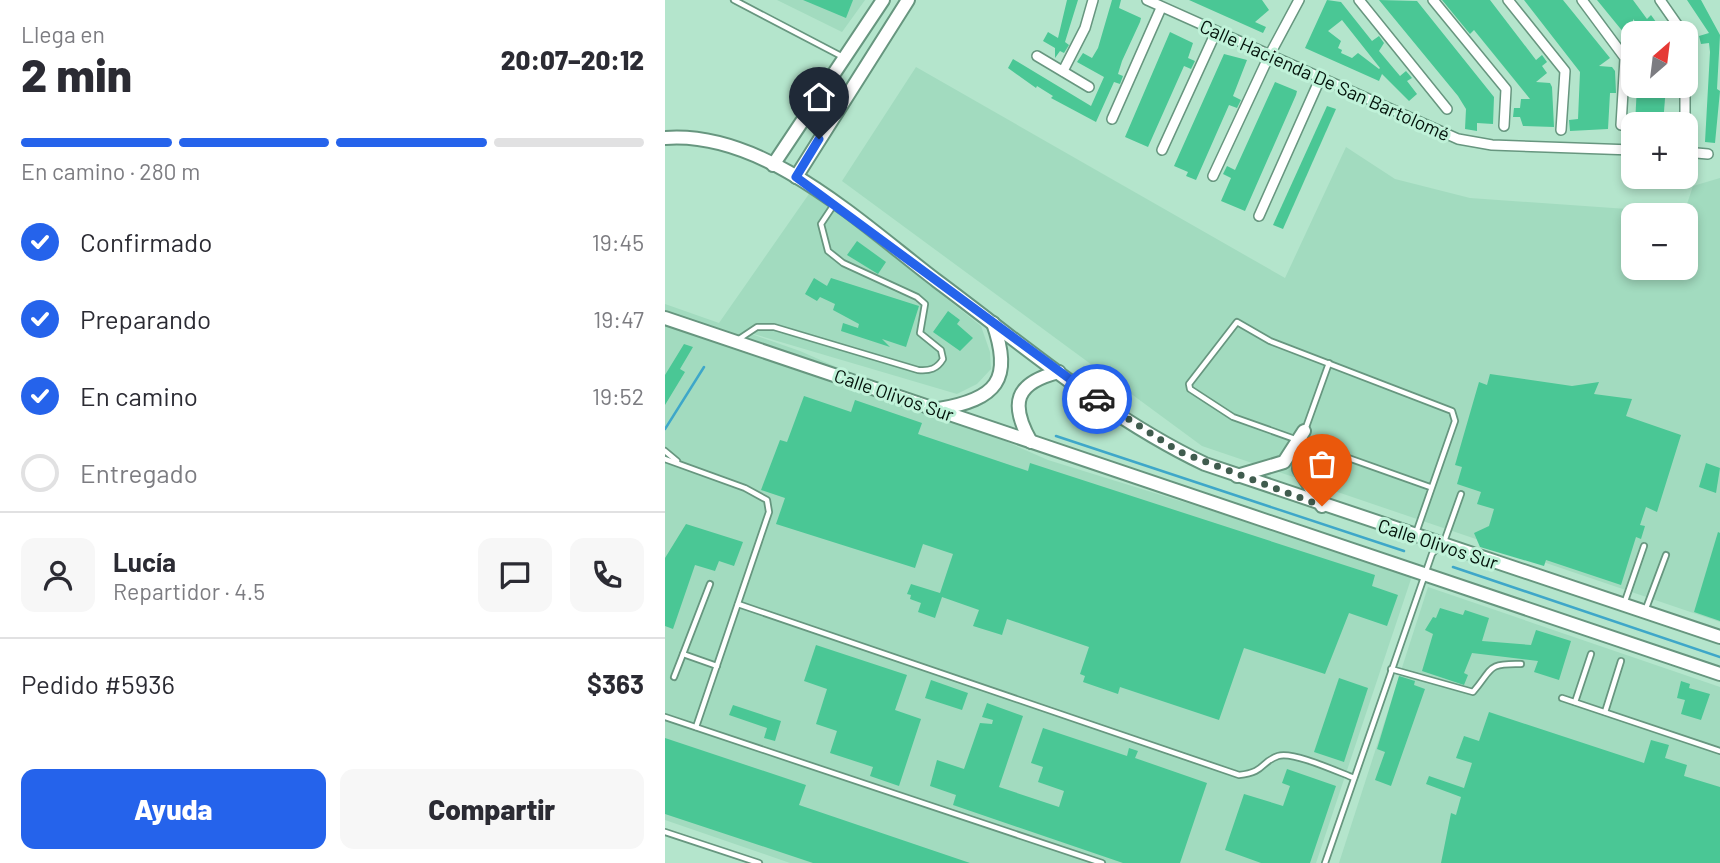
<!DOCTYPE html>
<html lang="es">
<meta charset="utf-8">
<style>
:root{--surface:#fff;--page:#f7f7f7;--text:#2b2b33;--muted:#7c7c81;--line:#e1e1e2;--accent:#2563eb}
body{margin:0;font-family:Barlow,sans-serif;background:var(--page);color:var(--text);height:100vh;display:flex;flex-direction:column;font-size:26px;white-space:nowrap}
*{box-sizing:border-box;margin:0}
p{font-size:23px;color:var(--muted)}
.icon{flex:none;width:38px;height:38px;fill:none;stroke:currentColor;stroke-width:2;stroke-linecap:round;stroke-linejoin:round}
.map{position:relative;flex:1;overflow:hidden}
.drawer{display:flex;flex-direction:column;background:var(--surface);width:665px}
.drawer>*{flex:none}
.needle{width:46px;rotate:28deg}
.tools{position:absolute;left:956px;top:21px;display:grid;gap:14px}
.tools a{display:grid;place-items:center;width:77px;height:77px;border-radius:14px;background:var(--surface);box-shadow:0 4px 10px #0003;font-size:35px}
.pin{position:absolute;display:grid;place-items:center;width:60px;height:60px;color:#fff;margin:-72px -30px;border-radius:50% 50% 50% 0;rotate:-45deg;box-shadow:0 0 7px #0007}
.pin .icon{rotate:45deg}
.courier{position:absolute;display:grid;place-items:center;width:70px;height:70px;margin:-35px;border:5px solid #2563eb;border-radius:50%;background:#fff;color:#222;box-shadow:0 2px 9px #0007}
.head em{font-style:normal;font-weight:800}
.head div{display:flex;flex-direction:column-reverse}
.head{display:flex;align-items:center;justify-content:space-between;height:119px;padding:0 21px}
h1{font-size:46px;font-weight:800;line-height:52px}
.bar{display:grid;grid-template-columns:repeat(4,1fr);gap:10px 7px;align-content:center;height:84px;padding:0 21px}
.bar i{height:9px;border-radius:5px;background:var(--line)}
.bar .on{background:var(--accent)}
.bar p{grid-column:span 4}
.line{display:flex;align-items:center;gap:18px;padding:0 21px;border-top:2px solid var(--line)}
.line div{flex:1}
.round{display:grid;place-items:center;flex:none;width:74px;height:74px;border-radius:14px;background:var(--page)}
ol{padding:0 21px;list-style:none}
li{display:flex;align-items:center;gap:21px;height:77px}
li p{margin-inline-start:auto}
li .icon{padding:7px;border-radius:50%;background:var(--accent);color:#fff;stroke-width:4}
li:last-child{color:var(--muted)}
li i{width:38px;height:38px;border:4px solid var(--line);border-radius:50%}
.action{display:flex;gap:14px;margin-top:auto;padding:14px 21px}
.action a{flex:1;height:80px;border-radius:14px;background:var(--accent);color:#fff;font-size:28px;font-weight:800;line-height:80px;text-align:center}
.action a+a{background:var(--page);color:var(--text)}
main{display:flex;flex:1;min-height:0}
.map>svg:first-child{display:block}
.built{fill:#a2dbbf;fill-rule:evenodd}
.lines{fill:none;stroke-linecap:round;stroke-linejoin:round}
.stream{stroke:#3ea7c9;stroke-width:2.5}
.building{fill:#4ac795;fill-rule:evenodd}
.service-casing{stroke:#67967f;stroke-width:8}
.minor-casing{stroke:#67967f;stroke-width:12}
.secondary-casing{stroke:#67967f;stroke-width:16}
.service{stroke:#fff;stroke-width:4.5}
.minor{stroke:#fff;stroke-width:9}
.secondary{stroke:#fff;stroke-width:12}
.done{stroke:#405c4e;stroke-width:7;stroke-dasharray:0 12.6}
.route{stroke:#2563eb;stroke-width:9}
.labels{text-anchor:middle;stroke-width:6;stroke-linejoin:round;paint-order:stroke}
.street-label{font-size:19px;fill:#02120a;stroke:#c0f2d9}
</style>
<main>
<section class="drawer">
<div class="head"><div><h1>2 min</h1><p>Llega en</p></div><em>20:07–20:12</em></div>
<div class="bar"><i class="on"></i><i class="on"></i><i class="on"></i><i></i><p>En camino · 280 m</p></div>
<ol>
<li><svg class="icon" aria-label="check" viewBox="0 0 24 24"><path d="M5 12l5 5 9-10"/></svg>Confirmado<p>19:45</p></li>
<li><svg class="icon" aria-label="check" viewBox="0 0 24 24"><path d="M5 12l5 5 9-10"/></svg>Preparando<p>19:47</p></li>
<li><svg class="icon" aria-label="check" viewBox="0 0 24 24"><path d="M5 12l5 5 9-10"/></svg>En camino<p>19:52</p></li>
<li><i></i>Entregado</li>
</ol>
<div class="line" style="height:126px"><a class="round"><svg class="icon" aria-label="person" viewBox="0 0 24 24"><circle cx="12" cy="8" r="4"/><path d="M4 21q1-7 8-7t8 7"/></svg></a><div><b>Lucía</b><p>Repartidor · 4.5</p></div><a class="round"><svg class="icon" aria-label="chat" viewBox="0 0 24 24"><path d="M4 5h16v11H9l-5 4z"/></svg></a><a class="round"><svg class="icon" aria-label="phone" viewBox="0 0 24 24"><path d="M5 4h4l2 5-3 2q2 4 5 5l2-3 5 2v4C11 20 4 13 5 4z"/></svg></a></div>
<div class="line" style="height:91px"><div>Pedido #5936</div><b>$363</b></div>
<div class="action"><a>Ayuda</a><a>Compartir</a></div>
</section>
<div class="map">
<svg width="1055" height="863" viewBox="0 0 1055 863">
<rect width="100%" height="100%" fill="#b4e5cc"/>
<g class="built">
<path d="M112,0H200L177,32Z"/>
<path d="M251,67L620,278L681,147L730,179L805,198L1019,213L1028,186L1055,178V622L537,446L177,181ZM968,215H1020V268H968Z"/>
<path d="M146,191L316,326L325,352L326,369L312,384L292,394L75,330L135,351L383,460L748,573L651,863H125L0,820V304L54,323Z"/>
<path d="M763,587L1055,687V863H674Z"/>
</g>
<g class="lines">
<g class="stream">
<path d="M0,429L39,367"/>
<path d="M391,436L739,551"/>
<path d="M788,567L1055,657"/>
</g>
</g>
<g class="building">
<path d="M138,0H188L181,18Z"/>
<path d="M402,0H413L400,42L404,45L399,53L395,51L390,58V48L378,41L383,32L393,38Z"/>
<path d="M447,0H456L454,8L476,18L475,22L457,61L453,74L458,76L455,84L449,82L431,122L386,98L388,96L372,86L371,88L343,68L348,59L426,106L439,77L412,62L418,53L427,58L433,48Z"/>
<path d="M524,0H597L604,10L590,22L601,27L598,33Z"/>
<path d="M662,0L676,2L707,41L714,36L719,43L714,51L735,76L741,71L747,78L742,81L752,94L744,101L717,74L714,81L640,48ZM677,20L715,68L714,69L693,53L687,58L676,53L677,50L673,48L676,41L663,31Z"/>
<path d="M714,0L752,1L829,97L828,124L812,123V131L800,129L801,109L793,96Z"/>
<path d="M777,0H825L871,60L877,55L882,62L877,66L882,73L871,82L885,83L887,87L889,127L858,126L855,117H848L849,108H855L856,99H865L809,30L805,34Z"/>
<path d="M859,0H898L945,58L934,66L947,67L950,71L951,93H945L943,129L905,131L904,120L913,119L915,72Z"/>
<path d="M932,0H968L982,19L986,15L991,22L988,25L996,33H979L968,19V44Z"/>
<path d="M1022,0H1036L1055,35L1052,89L1055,91L1050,143L1040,142L1045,52L1044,43L1036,44L1034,36L1044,33Z"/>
<path d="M505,32L528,43L523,58L530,61L526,69L519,66L483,147L460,137Z"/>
<path d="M559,54L582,60L568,96L576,100L572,108L564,105L531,180L521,176L523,172L509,166Z"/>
<path d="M610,82L632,91L631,95L580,211L556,201L566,178L558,174L562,166L570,170Z"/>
<path d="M972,86H1001L998,124H970Z"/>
<path d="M662,106L671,109L618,229L608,225Z"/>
<path d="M192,241L221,262L213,274L182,255Z"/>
<path d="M149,278L162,286L166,278L254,306L241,347L217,339L225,347L176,331L178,323L193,328L194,324L168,310L170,304L155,297L152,301L140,294Z"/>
<path d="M283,311L295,320L292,324L308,338L295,351L268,332Z"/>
<path d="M19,344L28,347L15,369L20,372L0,405V375Z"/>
<path d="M825,374L907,386L934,382L929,394L967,399L961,416L1016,435L992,512L981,507L975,525L980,526L976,539L971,537L956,585L881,560L879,566L815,547L809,533L824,526L829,509L812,504L816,492L792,484L797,467L790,465L814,382L822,385Z"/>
<path d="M139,396L186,412L190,400L257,423L253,434L363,471L365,463L710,575L707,586L733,595L722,626L684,613L660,674L579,648L554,720L455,687L453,694L418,682L420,676L415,674L424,647L342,619L337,635L308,626L314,610L277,597L270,618L253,612L256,603L245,599L246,595L242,594L246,584L275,593L288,554L258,544L250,568L111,524L120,498L96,490L115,440L122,442Z"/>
<path d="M1041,463L1055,468L1051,493L1034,487Z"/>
<path d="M21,524L78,542L69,566L54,561L50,571L30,565L8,629L0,626V558Z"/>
<path d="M1053,532L1055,533V621L1029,612Z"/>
<path d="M775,608L798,615L800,610L824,618L817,641L866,645L871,630L906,641L894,680L869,672L873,661L807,653L799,673L803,675L799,685L757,671L768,634L760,630L768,617L771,618Z"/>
<path d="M151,645L242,675L230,710L256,719L234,786L205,776L208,767L165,753L172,731L151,724L162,689L139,681Z"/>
<path d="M734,676L750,681L749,685L760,689L726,786L710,780L720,752L712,749Z"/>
<path d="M674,678L703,688L679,762L649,752Z"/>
<path d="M266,680L303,693L297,710L260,698Z"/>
<path d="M1016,681L1025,684L1024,688L1045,694L1036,720L1016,714L1020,700L1012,698Z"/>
<path d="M322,703L358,716L334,787L394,807L399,791L373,782L378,767L366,763L378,728L462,756L464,748L473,751L470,758L542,783L515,863H458L288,805L291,795L265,786L272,760L299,769L315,723L327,724L328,720L317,717Z"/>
<path d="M68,705L116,721L110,741L99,738L102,728L64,715Z"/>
<path d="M824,712L979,763L986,740L1004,745L1000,758L1022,765L1019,776L1055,787V863H776L786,813L791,815L796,797L761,784L764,776L799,788L807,763L791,758L799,736L814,741Z"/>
<path d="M0,738L141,785L134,805L305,863H148L0,814Z"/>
<path d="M622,769L671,786L645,863H596L560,850L579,794L618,806L625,786L617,783Z"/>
</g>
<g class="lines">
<g class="service-casing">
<g id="service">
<path d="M69,0L178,57"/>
<path d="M71,341L92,327H109L253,370C265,371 272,369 278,359L276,350L255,333L260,304L252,297L178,263L163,251L156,224L170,203"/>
<path d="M640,430L664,363"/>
<path d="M0,451L12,461"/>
<path d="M0,459L80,488L102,500L104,512L31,727"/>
<path d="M751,533L790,421L787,411L605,341L572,322L524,384L525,389L568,417L765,487"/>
<path d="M45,584L18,654L52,666"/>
<path d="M73,604L574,775C601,772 595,762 613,756C628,751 673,772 689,778"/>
<path d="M959,604L979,546"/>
<path d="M980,611L1001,555"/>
<path d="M726,669L808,692C828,669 821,663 856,664"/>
<path d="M9,677L18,654"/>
<path d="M897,698L1055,751"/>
<path d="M910,702L926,654"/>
<path d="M940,712L956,661"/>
<path d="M0,717L437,863"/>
<path d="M0,832L94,863"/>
<path d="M660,863L767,554L780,539L796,494"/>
</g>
</g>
<g class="minor-casing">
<g id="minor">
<path d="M482,0L793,139L827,145L968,150"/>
<path d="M694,0L782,109"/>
<path d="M768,0L841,89L839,126"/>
<path d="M843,0L900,71L896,130"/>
<path d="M917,0L960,58L956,125"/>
<path d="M995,0L1018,33"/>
<path d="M372,56L424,87"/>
<path d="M398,71L420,28L428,0"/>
<path d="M447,119L496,8"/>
<path d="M1020,124V41"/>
<path d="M497,150L551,32"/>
<path d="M1020,152L1043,154"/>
<path d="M548,176L604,56L634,0"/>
<path d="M594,216L655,79"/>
</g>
</g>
<g class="secondary-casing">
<g id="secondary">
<path d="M0,138C100,130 198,225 272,281C358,345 443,418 540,464L1055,637"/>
<path d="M108,165L218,0"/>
<path d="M131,177L243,0"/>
<path d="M0,318L1055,674"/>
<path d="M274,409C332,399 348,380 328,323"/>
<path d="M366,442C344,403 350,383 394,372"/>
<path d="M637,442L634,469L657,506"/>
<path d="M572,476L619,462L639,431"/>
</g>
</g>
<use href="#service" class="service"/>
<use href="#minor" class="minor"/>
<use href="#secondary" class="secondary"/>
</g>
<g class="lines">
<path class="done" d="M432,399L515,452L657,506"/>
<path class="route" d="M154,139L131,177L432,399"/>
</g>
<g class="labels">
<g class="street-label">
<text transform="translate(660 80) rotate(24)" y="7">Calle Hacienda De San Bartolomé</text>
<text transform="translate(229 395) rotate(19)" y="7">Calle Olivos Sur</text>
<text transform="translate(773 544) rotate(18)" y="7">Calle Olivos Sur</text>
</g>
</g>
</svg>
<div class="tools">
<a><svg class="needle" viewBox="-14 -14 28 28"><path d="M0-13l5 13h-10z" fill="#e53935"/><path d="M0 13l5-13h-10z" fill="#7c7c81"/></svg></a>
<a>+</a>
<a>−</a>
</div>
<div class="pin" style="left:657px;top:506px;background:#ea580c"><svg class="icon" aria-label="bag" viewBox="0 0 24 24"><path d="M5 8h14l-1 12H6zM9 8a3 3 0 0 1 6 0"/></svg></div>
<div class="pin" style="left:154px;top:139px;background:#1f2937"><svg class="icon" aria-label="home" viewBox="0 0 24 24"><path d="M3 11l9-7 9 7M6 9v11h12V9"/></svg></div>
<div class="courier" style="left:432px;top:399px"><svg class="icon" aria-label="car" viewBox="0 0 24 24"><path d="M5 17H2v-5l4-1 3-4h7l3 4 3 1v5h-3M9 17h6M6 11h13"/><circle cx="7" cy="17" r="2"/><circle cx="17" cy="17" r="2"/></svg></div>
</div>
</main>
